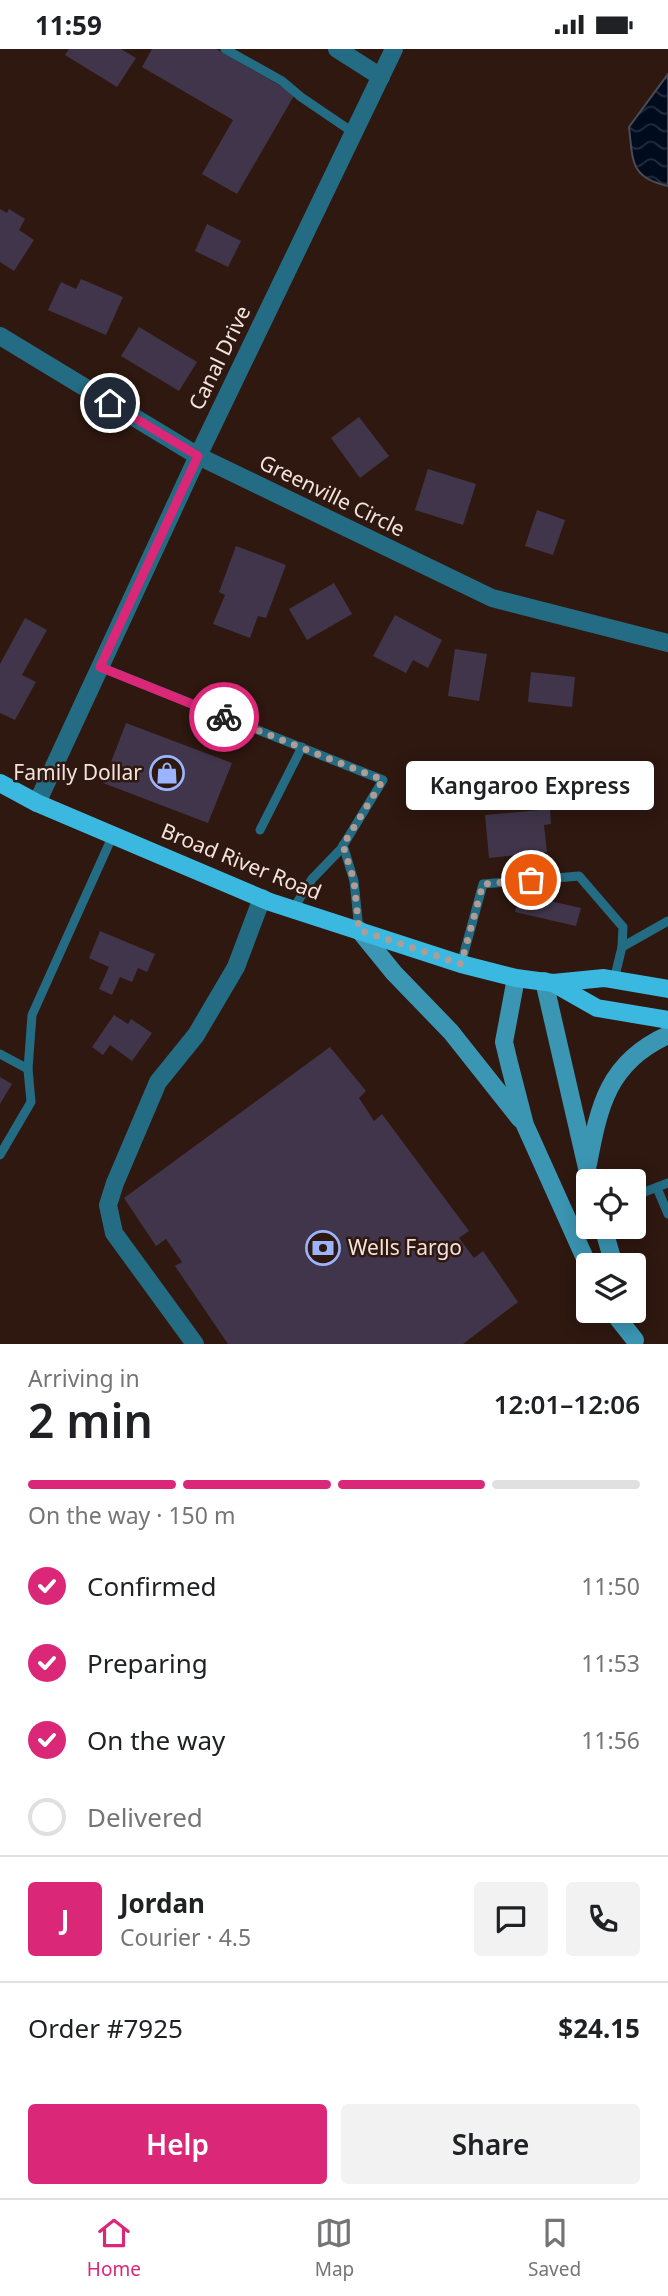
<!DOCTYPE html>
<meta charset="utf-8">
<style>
:root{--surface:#fff;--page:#f2f2f2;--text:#202124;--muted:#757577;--line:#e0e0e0;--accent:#db2777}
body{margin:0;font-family:"Noto Sans",sans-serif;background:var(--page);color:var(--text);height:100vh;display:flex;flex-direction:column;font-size:26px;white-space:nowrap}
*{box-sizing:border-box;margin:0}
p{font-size:23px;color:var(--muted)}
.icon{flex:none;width:38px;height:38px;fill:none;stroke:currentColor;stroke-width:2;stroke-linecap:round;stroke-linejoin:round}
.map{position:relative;height:1295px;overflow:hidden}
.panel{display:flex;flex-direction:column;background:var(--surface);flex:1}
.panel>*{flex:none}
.controls{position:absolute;left:576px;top:1120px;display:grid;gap:14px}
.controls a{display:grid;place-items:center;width:70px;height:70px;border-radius:7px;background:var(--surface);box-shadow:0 4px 18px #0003;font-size:35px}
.pin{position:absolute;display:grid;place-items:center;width:60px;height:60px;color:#fff;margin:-30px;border:4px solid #fff;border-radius:50%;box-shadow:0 2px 7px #0007}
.courier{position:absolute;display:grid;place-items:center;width:70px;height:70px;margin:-35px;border:5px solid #db2777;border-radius:50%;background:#fff;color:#222;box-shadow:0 2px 9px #0007}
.bubble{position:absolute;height:49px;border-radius:7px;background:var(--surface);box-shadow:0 4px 18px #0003;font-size:23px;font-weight:600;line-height:49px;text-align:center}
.overview em{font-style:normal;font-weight:600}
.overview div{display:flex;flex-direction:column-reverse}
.overview{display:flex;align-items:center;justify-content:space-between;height:119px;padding:0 28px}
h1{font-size:46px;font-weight:600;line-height:52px}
.bar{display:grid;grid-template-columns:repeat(4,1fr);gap:10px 7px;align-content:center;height:84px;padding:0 28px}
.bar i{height:9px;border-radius:5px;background:var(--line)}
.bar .on{background:var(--accent)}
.bar p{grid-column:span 4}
.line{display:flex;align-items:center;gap:18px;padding:0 28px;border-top:2px solid var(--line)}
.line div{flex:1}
.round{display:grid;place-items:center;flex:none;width:74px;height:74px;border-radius:7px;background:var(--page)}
ol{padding:0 28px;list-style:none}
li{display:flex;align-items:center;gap:21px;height:77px}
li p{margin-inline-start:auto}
li .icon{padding:7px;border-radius:50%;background:var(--accent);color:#fff;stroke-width:4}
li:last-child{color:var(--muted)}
li i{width:38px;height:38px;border:4px solid var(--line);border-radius:50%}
.primary-button{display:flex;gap:14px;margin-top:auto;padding:14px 28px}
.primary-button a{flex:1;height:80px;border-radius:7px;background:var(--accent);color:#fff;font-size:28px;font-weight:600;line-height:80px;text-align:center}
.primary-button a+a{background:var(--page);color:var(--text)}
.status{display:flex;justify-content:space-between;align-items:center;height:49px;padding:0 35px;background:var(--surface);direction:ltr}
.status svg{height:19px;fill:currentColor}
.tabs{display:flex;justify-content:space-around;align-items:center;height:98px;border-top:2px solid var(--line);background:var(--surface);font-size:19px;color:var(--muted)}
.tabs a{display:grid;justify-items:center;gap:4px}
.tabs .on{color:var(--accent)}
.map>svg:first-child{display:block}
.water{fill:url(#water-waves);stroke:#494c57;stroke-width:2}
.building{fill:#40354a}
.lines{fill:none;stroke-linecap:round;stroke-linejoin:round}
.service{stroke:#236c84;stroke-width:9}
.minor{stroke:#236c84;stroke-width:18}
.secondary{stroke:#3b96b4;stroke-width:18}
.primary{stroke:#3bb8df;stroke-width:18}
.done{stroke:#ae9c95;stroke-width:7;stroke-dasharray:0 12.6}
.route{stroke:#db2777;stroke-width:9}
.labels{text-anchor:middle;stroke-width:5;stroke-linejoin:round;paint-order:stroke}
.street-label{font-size:21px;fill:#f3e3dd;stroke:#2e1810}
.poi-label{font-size:21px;fill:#f3e3dd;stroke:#2e1810;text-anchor:end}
</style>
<div class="status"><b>11:59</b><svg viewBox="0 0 49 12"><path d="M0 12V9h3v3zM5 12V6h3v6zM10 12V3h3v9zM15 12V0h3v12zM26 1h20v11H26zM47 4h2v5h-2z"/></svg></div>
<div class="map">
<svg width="668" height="1295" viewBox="0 0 668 1295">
<defs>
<pattern id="water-waves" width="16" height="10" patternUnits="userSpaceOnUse" patternTransform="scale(1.75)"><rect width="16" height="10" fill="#000b1d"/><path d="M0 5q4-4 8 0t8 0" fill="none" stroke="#262e3d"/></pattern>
</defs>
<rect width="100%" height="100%" fill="#2e1810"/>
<path class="water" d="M668,25V137C630,129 633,112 629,78Z"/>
<g class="building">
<path d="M69,0H121L136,9L117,38L65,6Z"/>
<path d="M152,0H216L295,45L237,145L202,125L233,71L142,18Z"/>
<path d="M0,160L7,164L9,160L25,170L19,181L34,191L14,222L0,213Z"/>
<path d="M207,175L241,192L228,218L195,202Z"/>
<path d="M81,230L123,248L106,286L48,261L61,233L76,240Z"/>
<path d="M139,278L197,313L179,342L121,307Z"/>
<path d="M359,368L389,407L360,429L331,389Z"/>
<path d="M428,420L476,435L463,476L415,461Z"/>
<path d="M537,461L565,471L553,506L525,497Z"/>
<path d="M236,497L286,516L266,569L258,567L250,589L213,575L225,546L219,543Z"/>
<path d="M334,534L352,565L307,591L289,560Z"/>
<path d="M395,566L442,591L428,619L413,611L406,624L373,607Z"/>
<path d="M25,569L47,581L22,626L36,633L15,671L0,664V615Z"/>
<path d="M455,600L487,605L479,652L448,647Z"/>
<path d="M531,623L575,628L572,658L528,653Z"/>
<path d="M126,674L232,714L208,774L103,734Z"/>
<path d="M550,760L551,775L544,776L547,803L489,809L485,766Z"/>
<path d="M519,845L581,859L576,877L515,863Z"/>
<path d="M100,882L155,905L147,923L138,919L132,933L120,928L112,946L99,940L109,918L89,909Z"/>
<path d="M114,966L128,975L131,970L152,984L132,1012L110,996L103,1006L92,998Z"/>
<path d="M330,998L366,1042L359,1049L374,1072L382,1065L469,1182L459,1189L474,1209L483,1202L518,1253L463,1295H228L175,1217L182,1213L166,1190L156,1197L124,1149Z"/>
<path d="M0,1028L12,1035L0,1055Z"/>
</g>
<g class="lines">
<g class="service">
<path d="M225,0L282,32L301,48L354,84"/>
<path d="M100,618L383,731L341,800L312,830L293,860"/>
<path d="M260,781L302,698"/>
<path d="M343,796L354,832L359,881"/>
<path d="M622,898L668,872"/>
<path d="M461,915L483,835L579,827L623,878L622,898L614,931"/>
<path d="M0,1005L28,1020L32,966L113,786"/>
<path d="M0,1106L31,1053L28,1020"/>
<path d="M657,1139L668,1165"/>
<path d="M634,1147L668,1134"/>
</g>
<g class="minor">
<path d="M337,0L381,28"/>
<path d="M0,287L198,407L492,549L668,594"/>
<path d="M37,754L198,407L394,0"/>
<path d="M195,1295L114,1184L108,1156L115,1134L158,1033L196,986L236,918L262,849"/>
</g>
<g class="secondary">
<path d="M359,881L394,924L451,983L520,1070"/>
<path d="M516,929L504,993L509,1014L525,1076L588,1216"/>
<path d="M544,932L590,1132"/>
<path d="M588,1115C599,1057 608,1013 668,986"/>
<path d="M603,1178L614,1216"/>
<path d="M612,1262L635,1291"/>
</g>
<g class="primary">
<path d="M0,734L37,754L270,853L461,915L516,929L553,934L604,929L668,940"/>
<path d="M553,934L597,959L668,971"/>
</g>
</g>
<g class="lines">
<path class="done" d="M224,668L383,731L343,796L354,832L359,881L461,915L483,835L531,831"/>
<path class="route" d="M110,354L198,407L100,618L224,668"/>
</g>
<defs>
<g id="shop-ring" transform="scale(1.75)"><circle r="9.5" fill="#2e1810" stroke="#9bb4fd" stroke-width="1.5"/><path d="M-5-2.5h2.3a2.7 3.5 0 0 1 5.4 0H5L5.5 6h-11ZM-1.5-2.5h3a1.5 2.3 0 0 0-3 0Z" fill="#9bb4fd"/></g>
<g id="bank-ring" transform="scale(1.75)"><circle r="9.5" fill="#2e1810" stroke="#9bb4fd" stroke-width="1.5"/><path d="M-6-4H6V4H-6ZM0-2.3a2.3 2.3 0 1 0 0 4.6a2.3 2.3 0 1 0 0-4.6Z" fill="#9bb4fd"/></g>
</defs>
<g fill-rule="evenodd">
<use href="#shop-ring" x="167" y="724"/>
<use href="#bank-ring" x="323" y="1199"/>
</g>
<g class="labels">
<g class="street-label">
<text transform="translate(220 309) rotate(-64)" y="7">Canal Drive</text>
<text transform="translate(332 447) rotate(26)" y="7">Greenville Circle</text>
<text transform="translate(241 813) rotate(22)" y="7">Broad River Road</text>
</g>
<g class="poi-label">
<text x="142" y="731">Family Dollar</text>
<text x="348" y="1206" text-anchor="start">Wells Fargo</text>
</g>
</g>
</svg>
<div class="controls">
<a><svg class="icon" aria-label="locate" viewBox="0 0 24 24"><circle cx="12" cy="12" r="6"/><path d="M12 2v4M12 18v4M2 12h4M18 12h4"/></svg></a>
<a><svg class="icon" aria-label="layers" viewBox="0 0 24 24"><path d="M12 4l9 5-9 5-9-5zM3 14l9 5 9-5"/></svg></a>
</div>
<div class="pin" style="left:531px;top:831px;background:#ea580c"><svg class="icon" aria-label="bag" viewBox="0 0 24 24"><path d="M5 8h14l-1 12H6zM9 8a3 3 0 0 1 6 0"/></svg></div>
<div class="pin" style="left:110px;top:354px;background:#1f2937"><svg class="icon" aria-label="home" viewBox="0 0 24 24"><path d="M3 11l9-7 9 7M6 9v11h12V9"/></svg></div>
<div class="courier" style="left:224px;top:668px"><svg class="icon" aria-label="bike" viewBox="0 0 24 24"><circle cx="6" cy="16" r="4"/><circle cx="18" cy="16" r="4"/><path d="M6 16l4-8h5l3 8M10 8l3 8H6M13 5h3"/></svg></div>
<div class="bubble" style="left:406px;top:712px;width:248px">Kangaroo Express</div>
</div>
<section class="panel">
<div class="overview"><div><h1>2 min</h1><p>Arriving in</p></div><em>12:01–12:06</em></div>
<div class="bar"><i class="on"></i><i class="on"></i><i class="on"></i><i></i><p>On the way · 150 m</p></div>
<ol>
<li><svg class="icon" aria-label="check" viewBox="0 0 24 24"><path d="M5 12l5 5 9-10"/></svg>Confirmed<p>11:50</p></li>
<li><svg class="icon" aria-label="check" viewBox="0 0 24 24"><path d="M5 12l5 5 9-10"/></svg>Preparing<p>11:53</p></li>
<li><svg class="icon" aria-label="check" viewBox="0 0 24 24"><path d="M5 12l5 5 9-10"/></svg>On the way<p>11:56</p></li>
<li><i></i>Delivered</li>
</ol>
<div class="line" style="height:126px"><b class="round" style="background:var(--accent);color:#fff">J</b><div><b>Jordan</b><p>Courier · 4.5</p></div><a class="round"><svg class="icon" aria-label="chat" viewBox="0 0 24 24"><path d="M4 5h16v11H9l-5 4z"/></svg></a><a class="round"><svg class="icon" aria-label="phone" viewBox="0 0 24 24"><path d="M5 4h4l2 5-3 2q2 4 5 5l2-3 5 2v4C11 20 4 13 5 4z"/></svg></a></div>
<div class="line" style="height:91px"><div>Order #7925</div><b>$24.15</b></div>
<div class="primary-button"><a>Help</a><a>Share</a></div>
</section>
<nav class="tabs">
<a class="on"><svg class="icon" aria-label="home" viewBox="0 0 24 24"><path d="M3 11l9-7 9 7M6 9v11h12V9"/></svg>Home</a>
<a><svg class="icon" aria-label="map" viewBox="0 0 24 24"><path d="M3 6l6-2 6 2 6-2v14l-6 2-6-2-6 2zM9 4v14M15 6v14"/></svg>Map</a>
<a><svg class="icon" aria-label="saved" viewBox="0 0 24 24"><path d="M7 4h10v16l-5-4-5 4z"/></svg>Saved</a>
</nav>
